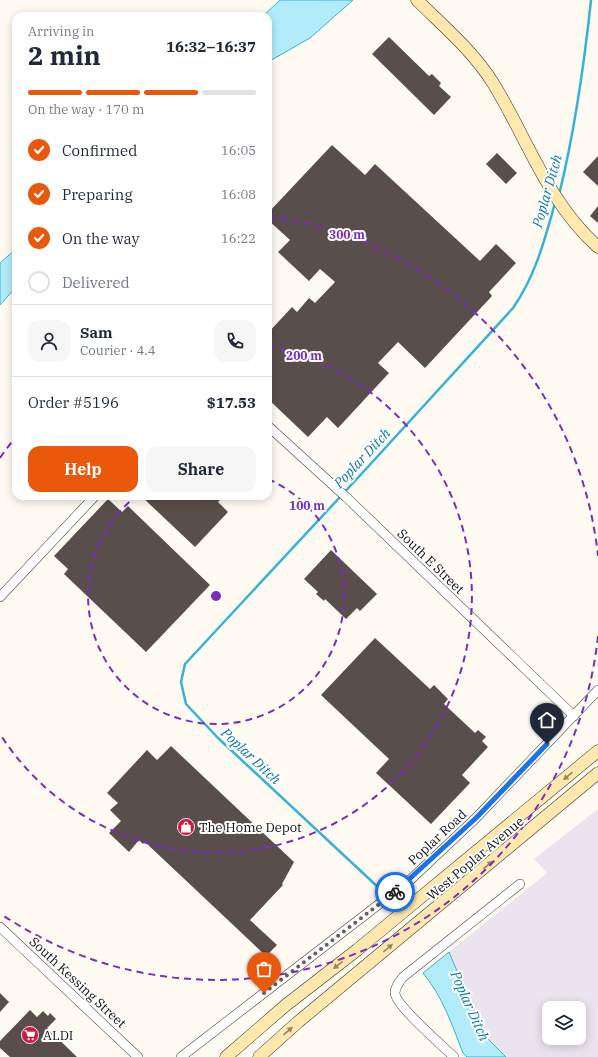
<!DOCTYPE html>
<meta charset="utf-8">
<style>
:root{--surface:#fff;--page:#f6f6f7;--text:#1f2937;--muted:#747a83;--line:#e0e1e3;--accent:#ea580c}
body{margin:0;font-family:"IBM Plex Serif",serif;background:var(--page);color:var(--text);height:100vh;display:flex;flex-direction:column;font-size:15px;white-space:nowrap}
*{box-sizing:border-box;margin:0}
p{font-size:13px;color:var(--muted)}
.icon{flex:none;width:22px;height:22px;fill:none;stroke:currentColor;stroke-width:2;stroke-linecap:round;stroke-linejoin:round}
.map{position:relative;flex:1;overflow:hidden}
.sheet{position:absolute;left:12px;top:12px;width:260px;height:488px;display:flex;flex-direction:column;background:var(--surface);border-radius:12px;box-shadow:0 2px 10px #0003}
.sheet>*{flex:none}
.buttons{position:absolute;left:542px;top:1001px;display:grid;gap:8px}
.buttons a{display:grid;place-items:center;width:44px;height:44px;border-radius:8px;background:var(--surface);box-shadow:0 2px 10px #0003;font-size:20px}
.pin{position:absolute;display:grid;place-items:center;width:34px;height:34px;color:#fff;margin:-41px -17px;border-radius:50% 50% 50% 0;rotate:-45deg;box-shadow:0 0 4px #0007}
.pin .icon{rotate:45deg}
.courier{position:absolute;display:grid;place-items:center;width:40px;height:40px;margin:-20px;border:3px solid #1a73e8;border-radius:50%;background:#fff;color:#222;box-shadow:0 1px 5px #0007}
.head em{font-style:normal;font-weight:800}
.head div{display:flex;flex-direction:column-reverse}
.head{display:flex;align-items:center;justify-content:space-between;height:68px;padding:0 16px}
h1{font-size:26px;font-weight:800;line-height:30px}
.bar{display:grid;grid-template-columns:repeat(4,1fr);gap:6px 4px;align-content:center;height:48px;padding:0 16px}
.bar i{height:5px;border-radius:3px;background:var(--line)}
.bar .on{background:var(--accent)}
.bar p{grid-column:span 4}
.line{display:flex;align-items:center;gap:10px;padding:0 16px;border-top:1px solid var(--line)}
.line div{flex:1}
.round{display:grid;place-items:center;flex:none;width:42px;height:42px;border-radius:12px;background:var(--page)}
ol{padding:0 16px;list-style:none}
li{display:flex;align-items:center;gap:12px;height:44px}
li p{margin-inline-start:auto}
li .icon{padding:4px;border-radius:50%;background:var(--accent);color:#fff;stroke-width:4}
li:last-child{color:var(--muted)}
li i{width:22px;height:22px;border:2px solid var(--line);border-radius:50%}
.button{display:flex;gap:8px;margin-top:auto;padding:8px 16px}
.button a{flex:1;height:46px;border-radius:12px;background:var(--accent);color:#fff;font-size:16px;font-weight:800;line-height:46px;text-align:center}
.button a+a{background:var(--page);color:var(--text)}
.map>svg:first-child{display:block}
.industrial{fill:#ebe3ee;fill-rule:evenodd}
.water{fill:#b2ecfa;stroke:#34b2d7}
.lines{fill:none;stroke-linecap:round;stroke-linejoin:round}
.stream{stroke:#34b2d7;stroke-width:2.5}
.building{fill:#594e4b}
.street-casing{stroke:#424242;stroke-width:10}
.secondary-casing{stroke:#313131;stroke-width:13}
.street{stroke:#fff;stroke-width:9}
.secondary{stroke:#ffe8ad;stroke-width:12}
.oneway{fill:#938666}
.done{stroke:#63615e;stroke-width:4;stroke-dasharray:0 7.2}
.route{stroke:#1a73e8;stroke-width:5}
.ring{fill:none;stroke:#7b2cbf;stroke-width:2;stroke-dasharray:7 5}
.labels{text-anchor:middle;stroke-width:4;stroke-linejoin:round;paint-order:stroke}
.street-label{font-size:13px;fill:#0f0f0f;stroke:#fff}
.poi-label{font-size:13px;fill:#0f0f0f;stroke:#fff;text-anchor:start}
.water-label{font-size:14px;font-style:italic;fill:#0e7ca3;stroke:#fff}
.centre{fill:#7b2cbf;stroke:#fff;stroke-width:2}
.ring-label{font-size:12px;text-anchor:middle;font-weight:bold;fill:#7b2cbf;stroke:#fff;stroke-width:4;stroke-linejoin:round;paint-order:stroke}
</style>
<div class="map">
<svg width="598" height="1057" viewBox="0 0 598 1057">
<rect width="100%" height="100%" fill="#fffaf2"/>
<path class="industrial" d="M598,809V1057H506L484,1035L449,952L547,873L534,859ZM549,1008H579V1038H549Z"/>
<g class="water">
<path d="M280,0H353L310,38L268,62V16H263Z"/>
<path d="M16,249V287L0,305V263Z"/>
<path d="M449,952L484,1035L506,1057H467L463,1053C452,1025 443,997 423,973Z"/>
</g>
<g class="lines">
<g class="stream">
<path d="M559,195C575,130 584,66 591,0"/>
<path d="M380,889L218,738L186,704L181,682L185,664L366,469L513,308C535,277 545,239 555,203"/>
</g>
</g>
<g class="building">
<path d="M389,37L429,76L432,74L441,83L439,86L451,97L434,115L372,54Z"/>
<path d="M332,145L365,175L375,164L480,261L496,244L516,263L489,292L492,296L425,368L398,342L378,363L389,373L338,428L327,417L308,437L268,399V333L292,307L297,312L309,298L315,303L335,282L320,269L309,281L278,252L290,240L268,220V213Z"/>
<path d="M497,153L517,173L506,184L486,164Z"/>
<path d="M598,156V186L583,172Z"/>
<path d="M598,206V223L590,216Z"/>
<path d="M141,496H216L220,500L218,502L228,512L195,547Z"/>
<path d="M108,499L122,512L128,506L210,585L146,652L64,574L68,569L54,556Z"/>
<path d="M331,550L377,594L360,611L357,608L346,619L325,599L324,601L316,594L318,592L304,579Z"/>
<path d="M375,638L430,689L434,685L448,699L444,704L475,733L478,730L486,737L482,741L488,747L462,775L470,783L431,824L376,773L389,759L321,695Z"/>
<path d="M171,746L294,862L282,884L283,885L250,920L277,945L266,956L145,842L143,844L139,840L129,852L109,833L121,821L110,810L118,803L107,793L147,750L157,760Z"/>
<path d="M0,993L9,1002L0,1012Z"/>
<path d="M30,1010L37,1017L43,1011L48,1016L50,1013L56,1019L47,1028L77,1057H10L0,1048V1041Z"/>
</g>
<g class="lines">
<g class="street-casing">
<g id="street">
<path d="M268,426L346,497L574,716"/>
<path d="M0,597L95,496"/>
<path d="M0,927L138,1057"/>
<path d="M181,1057L409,881L476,818L598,690"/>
<path d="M454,1057C444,1047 395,1005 395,993C395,987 399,982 403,977L520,884"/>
</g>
</g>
<g class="secondary-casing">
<g id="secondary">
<path d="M417,0C443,26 473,51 493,83C527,138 548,203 598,247"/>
<path d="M226,1057L286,1005L357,950L598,751"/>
<path d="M259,1057L298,1022L598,773"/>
</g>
</g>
<use href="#street" class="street"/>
<use href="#secondary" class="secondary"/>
</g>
<defs><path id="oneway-solid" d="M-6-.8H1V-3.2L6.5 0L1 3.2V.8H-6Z"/></defs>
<g class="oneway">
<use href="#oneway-solid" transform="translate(568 776) rotate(140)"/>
<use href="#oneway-solid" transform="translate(488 865) rotate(-40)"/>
<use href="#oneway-solid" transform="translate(388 948) rotate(-40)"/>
<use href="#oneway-solid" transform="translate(338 965) rotate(142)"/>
<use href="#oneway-solid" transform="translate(288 1031) rotate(-41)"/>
</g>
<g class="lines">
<path class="done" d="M264,993L395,892"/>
<path class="route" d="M395,892L476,818L547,744"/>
</g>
<g class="ring">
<path d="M268 479A128 128 0 1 1 135 497"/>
<path d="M0 458A256 256 0 0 1 16 437M269 346A256 256 0 1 1 0 734"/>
<path d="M598 636A384 384 0 0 1 1 914M269 216A384 384 0 0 1 598 556"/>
</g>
<defs>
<g id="shop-disc" transform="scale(0.9)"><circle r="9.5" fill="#ca1c43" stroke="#fff"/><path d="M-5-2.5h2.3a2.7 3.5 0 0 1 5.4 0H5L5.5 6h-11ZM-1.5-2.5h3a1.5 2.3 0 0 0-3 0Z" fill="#fff"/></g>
<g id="supermarket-disc" transform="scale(0.9)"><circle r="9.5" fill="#ca1c43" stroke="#fff"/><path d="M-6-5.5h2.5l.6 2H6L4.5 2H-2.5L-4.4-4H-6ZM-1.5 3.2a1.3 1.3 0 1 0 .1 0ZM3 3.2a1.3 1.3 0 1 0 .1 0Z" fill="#fff"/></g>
</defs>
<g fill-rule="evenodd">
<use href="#shop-disc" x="186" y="827"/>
<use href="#supermarket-disc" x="30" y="1035"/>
</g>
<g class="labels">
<g class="street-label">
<text transform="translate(431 561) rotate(44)" y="5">South E Street</text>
<text transform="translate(437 837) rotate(-43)" y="5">Poplar Road</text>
<text transform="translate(475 858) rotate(-40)" y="5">West Poplar Avenue</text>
<text transform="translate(78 982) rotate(43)" y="5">South Kessing Street</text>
</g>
<g class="poi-label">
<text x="199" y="832">The Home Depot</text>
<text x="43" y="1040">ALDI</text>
</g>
<g class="water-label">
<text transform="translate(547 191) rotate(-74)" y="5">Poplar Ditch</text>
<text transform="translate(362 458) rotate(-47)" y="5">Poplar Ditch</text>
<text transform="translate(251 756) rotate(43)" y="5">Poplar Ditch</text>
<text transform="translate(470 1006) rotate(66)" y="5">Poplar Ditch</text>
</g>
</g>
<circle cx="216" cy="596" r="6" class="centre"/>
<g class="ring-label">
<text x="347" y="239">300 m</text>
<text x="304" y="360">200 m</text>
<text x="307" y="510">100 m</text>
</g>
</svg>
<div class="buttons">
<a><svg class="icon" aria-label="layers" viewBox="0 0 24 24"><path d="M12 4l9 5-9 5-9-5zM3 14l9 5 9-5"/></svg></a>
</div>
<div class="pin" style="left:264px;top:993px;background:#ea580c"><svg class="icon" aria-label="bag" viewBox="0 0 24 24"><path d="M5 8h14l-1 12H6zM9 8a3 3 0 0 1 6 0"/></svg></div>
<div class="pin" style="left:547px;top:744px;background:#1f2937"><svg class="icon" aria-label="home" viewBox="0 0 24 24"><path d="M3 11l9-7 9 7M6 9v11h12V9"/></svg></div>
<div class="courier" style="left:395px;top:892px"><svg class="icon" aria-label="bike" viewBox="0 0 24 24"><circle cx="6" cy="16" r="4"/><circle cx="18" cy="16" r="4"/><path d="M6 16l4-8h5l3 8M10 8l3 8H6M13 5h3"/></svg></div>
<section class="sheet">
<div class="head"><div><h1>2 min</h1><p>Arriving in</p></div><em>16:32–16:37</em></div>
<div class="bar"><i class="on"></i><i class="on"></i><i class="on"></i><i></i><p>On the way · 170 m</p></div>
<ol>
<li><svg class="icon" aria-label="check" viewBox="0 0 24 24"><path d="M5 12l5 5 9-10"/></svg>Confirmed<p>16:05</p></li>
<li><svg class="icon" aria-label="check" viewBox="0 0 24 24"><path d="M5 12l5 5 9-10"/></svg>Preparing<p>16:08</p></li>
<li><svg class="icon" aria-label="check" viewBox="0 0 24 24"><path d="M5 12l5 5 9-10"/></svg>On the way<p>16:22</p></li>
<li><i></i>Delivered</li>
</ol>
<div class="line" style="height:72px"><a class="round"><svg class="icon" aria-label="person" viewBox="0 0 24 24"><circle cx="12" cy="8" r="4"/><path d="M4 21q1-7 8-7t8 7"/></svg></a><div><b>Sam</b><p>Courier · 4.4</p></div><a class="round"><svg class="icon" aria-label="phone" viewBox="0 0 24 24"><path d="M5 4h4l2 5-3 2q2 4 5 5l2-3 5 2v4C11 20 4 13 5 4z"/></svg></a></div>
<div class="line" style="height:52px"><div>Order #5196</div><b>$17.53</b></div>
<div class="button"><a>Help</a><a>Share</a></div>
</section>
</div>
